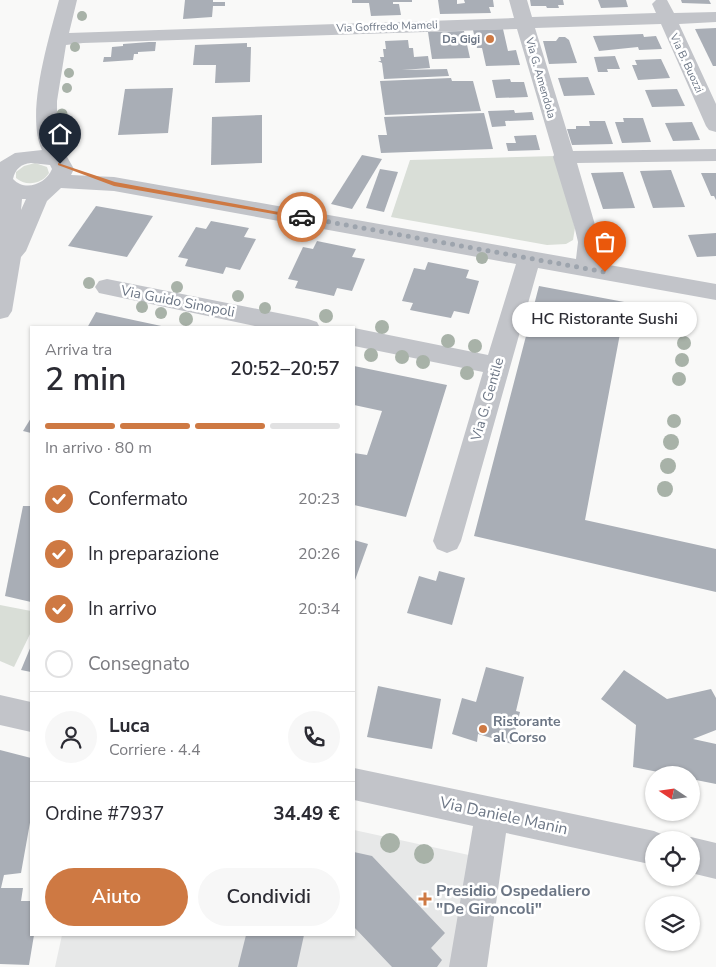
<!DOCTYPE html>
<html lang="it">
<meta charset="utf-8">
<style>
:root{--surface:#fff;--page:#f7f7f7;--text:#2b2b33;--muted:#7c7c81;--line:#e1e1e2;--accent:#ce7943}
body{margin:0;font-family:"Nunito Sans",sans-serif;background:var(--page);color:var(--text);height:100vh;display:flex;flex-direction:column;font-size:19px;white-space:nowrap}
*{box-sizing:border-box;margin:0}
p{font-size:16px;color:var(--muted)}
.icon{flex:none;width:28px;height:28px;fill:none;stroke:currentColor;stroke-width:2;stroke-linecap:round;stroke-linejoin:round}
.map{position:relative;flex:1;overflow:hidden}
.panel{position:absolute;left:30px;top:326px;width:325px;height:610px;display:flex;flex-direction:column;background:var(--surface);border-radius:0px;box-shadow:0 1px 4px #0004}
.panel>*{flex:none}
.needle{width:32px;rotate:283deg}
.fabs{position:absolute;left:645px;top:766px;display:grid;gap:10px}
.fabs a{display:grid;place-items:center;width:55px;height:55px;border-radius:50%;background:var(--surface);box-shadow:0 1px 4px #0004;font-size:25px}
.pin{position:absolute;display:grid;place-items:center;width:42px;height:42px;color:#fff;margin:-51px -21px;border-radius:50% 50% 50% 0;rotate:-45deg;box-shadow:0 0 5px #0007}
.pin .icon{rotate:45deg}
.courier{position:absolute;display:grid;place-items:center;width:50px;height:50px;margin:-25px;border:4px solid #ce7943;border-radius:50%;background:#fff;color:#222;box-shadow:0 1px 6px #0007}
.bubble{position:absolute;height:35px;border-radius:18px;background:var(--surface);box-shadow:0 1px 4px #0004;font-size:16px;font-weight:600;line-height:35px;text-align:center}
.head em{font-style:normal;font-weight:600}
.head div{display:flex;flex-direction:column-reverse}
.head{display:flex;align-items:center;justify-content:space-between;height:85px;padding:0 15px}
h1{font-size:32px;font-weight:600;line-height:38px}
.bar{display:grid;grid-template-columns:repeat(4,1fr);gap:8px 5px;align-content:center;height:60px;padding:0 15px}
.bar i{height:6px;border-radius:4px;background:var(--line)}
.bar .on{background:var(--accent)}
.bar p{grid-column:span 4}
.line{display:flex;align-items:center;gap:12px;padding:0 15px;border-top:1px solid var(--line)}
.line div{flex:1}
.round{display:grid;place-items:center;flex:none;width:52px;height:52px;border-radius:26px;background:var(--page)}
ol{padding:0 15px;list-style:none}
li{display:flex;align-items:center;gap:15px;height:55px}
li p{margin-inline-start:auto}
li .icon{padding:5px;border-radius:50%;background:var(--accent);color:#fff;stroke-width:4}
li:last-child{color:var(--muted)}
li i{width:28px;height:28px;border:2px solid var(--line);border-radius:50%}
.button{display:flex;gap:10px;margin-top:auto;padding:10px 15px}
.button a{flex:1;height:58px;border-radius:30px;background:var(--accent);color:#fff;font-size:20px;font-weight:600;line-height:58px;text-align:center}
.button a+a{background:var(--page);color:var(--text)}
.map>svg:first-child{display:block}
.built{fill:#e7e8e8}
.green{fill:#d9ded7}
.building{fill:#a9aeb6}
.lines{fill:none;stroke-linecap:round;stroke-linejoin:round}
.minor{fill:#c2c4c9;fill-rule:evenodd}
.tree{fill:#a8b2a8}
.route{fill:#ce7943}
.done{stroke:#9da4ad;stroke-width:5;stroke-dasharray:0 9}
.poi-dot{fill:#ce7943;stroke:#fff;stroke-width:2}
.labels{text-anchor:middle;stroke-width:5;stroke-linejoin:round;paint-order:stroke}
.far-street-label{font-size:11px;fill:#6c7685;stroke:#fff}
.far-poi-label{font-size:11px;font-weight:bold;fill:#6c7685;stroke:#fff;text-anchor:end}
.street-label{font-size:14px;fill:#6c7685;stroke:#fff}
.poi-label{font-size:14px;font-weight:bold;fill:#6c7685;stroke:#fff;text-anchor:start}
.near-street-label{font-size:16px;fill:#6c7685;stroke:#fff}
.near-poi-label{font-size:16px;font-weight:bold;fill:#6c7685;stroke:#fff;text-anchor:start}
</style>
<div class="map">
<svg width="716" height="967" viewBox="0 0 716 967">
<rect width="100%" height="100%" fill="#f9f9f8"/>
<path class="built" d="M354,830L501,862L486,967H55L62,935H354Z"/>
<g class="green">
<path d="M555,156L575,228L573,240L566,244L547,245L391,217L410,160Z"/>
<path d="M35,163L47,167L49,173C42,184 26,187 16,178V172L24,166Z"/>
<path d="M0,605L31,611V632L14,667L0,661Z"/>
</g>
<g class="building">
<path d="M185,0H213V2H225V6H213L212,17L183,19Z"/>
<path d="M352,0H412V2H393V4H399L401,15L371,16L369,3H352Z"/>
<path d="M438,0H457V4L465,3L464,0H493L494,7H489L491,13L440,14Z"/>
<path d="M530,0H563L564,5H558L559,8H547L546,6H531Z"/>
<path d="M598,0H626L628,7L601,8Z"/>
<path d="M681,0H709L711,4L682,3Z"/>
<path d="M716,28V66H713L695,29Z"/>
<path d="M503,29L508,51L516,50L520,65L486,66L482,48H477L473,30Z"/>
<path d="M464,31L470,58L432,59L428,32Z"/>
<path d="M643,34L644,37L656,36L662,49L639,50L638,47L599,51L593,36Z"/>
<path d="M559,37H565L569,40L577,63L549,64L543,41H556Z"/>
<path d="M408,40L409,48H413L414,57L428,56L430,68L402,70L447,69L449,76L384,79L382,63L378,61H381L380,57H384L383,49H386L385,41Z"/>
<path d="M149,42H156L155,51L138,52V54H134L133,60L103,62L104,57H111L112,47L123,46V44Z"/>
<path d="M247,43V47H251L250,82L215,83L216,65H193L195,45Z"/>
<path d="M615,56L620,69H607L608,72H598L594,57Z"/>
<path d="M661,59L670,78L638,80L632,65H637L635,60Z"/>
<path d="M588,77L595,95L564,96L558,78Z"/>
<path d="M451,78L452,81H473L481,111L385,115L380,81Z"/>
<path d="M510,79L511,82H524L528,97L496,98L492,80Z"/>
<path d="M173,88L168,133L118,135L125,89Z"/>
<path d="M677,89L685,106L652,107L645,90Z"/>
<path d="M514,110L515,113L532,112L534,120L505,121L506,126L492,127L488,111Z"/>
<path d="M484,113L493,149L381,153L378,135H387L384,117Z"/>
<path d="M262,115V163L211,165L212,117Z"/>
<path d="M623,118H643L651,142L622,143L615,122H624Z"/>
<path d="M589,121H605L613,144L572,145L567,129H576V126H590Z"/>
<path d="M692,122L700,140L673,141L665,123Z"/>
<path d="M536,135L540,150L508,151L506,143H516L514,136Z"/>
<path d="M362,155L382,159L352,209L331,204Z"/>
<path d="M380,169L398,172L384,212L366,208Z"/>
<path d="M671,170L685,207L653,208L640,171Z"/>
<path d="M623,172L635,208L603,209L591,173Z"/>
<path d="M701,173H716V200L714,196H711Z"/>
<path d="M96,206L153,216L127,257L68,246Z"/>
<path d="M211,221L249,228L244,237L256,239L240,270L226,267L223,274L185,266L188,259L178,257L196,227L206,229Z"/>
<path d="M716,233V256L697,257L688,235Z"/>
<path d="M317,241L356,249L352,257L365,259L352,291L337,288L334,296L310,291L295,288L298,281L288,279L303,247L313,249Z"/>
<path d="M428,262L469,270L466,278L479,281L469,314L454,311L451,318L425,313L410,310L413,303L402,301L414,268L425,270Z"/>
<path d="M539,286L635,304L631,325L622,323L585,520L716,549V592L474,536Z"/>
<path d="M96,312L166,327V328H87Z"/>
<path d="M354,366L447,385L406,517L354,505V453L367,455L382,411L354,405Z"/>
<path d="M31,418V433L23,431Z"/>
<path d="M23,506H31V602L5,596Z"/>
<path d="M354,540L368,544L354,583Z"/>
<path d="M439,571L465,578L452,625L407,613L419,576L436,581Z"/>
<path d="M31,646V672L21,670Z"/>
<path d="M486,667L524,677L516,711L520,712L512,744L478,734L477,742L452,734L462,698L476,702Z"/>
<path d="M624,670L667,699L711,689L716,698V730L693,739L716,744V784L691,779V775H673L633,767L636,725L601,699Z"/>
<path d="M378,686L441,699L432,749L367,737Z"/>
<path d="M0,750L31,758V817L21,873L4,875L1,888H23L21,901H31V935H34L29,965L0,964Z"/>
<path d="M354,852L372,856L445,933L431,948L442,960L437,967H392L354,927Z"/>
<path d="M246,935H304L297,967H238Z"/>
</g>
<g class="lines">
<g class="minor">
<path d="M59,0H77L69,33L514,18L509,0H527L532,17L656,13L652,4L656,0H667L674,13L716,12V22L679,24L716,104V132L709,130L706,126L661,24L535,28L573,151L716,149V161L577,163L600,242L598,263L716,284V300L538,268L461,541L457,549L447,553L437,549L433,541L483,372L354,346V328L488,355L516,264L114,191L61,188L47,201L26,251L21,257L12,311L8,317L0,319V162L15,153L42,150C25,114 49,38 59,0ZM517,29L554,155L553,157L575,229L578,242L576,259L114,177L71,175L74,169L62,148L57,134V101L66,45L83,43ZM31,163L50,165L52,169C46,184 25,192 13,179C15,169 21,164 31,163ZM22,199H26L21,210Z"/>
<path d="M107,279L308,319L317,322L320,328H264L99,293L95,287L99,281Z"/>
<path d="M0,695L31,702V732L0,725Z"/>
<path d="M354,768L654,831L666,836L668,840H654V865L506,833L487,967H449L473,826L354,800Z"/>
<path d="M691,837L716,843V879L691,873V840H685Z"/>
</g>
</g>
<g class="tree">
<circle cx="82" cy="16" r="5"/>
<circle cx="75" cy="47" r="5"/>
<circle cx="69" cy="73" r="5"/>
<circle cx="67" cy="88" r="5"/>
<circle cx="62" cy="114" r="5.5"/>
<circle cx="482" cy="258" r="6"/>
<circle cx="89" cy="283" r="6"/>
<circle cx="177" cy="287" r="6"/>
<circle cx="238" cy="296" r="6"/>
<circle cx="142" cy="307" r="6"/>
<circle cx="265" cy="308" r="6"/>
<circle cx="161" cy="313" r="6"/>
<circle cx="326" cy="316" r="7"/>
<circle cx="186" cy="319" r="7"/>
<circle cx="382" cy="327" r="7"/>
<circle cx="448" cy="341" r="7"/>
<circle cx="684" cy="343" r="7"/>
<circle cx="475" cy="346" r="7"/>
<circle cx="371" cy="355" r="7"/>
<circle cx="402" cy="357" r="7"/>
<circle cx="682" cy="360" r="7"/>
<circle cx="423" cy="362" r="7"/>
<circle cx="467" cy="373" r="7"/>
<circle cx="679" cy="379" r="7"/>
<circle cx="674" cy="421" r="7"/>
<circle cx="671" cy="442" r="8"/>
<circle cx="668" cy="466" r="8"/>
<circle cx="665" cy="489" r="8"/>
<circle cx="390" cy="843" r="10"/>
<circle cx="424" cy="854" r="10"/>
</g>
<path class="route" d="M58,163L115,182L306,217L302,219L114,186L58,165Z"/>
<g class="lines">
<path class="done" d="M302,217L605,272"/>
</g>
<g class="poi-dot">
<circle cx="490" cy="39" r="5"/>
<circle cx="483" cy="729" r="5"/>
<path d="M422.5 891.5h5v5h5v5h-5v5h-5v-5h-5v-5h5z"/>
</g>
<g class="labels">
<g class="far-street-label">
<text transform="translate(387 26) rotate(-2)" y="4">Via Goffredo Mameli</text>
<text transform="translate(687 63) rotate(65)" y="4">Via B. Buozzi</text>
<text transform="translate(541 78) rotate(74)" y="4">Via G. Amendola</text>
</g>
<g class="far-poi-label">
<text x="480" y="43">Da Gigi</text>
</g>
<g class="street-label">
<text transform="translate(178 301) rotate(11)" y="5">Via Guido Sinopoli</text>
<text transform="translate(487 399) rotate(-74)" y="5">Via G. Gentile</text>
</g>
<g class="poi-label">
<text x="493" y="726">Ristorante<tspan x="493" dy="16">al Corso</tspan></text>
</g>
<g class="near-street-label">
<text transform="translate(504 815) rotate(12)" y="6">Via Daniele Manin</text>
</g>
<g class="near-poi-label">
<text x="436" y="896">Presidio Ospedaliero<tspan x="436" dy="18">"De Gironcoli"</tspan></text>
</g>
</g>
</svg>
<div class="fabs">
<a><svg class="needle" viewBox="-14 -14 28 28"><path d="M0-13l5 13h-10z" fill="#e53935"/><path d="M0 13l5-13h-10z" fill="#7c7c81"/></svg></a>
<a><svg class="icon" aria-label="locate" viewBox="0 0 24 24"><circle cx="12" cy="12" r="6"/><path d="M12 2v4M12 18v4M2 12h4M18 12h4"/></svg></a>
<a><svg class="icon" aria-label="layers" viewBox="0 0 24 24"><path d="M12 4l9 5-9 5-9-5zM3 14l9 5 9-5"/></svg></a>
</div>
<div class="pin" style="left:605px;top:272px;background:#ea580c"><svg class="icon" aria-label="bag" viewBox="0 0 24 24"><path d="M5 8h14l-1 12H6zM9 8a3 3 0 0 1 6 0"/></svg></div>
<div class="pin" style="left:60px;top:164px;background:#1f2937"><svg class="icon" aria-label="home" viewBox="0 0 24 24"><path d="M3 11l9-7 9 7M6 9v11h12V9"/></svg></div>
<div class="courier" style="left:302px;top:217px"><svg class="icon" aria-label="car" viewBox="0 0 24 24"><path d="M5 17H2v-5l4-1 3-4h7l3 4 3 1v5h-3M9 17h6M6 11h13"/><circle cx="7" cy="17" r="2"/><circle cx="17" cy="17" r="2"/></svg></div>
<div class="bubble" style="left:512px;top:302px;width:185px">HC Ristorante Sushi</div>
<section class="panel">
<div class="head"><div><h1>2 min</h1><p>Arriva tra</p></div><em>20:52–20:57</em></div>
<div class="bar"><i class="on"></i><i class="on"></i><i class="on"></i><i></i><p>In arrivo · 80 m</p></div>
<ol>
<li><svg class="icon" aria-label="check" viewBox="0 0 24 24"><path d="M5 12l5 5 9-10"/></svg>Confermato<p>20:23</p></li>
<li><svg class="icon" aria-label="check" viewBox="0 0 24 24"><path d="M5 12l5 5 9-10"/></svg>In preparazione<p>20:26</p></li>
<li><svg class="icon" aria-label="check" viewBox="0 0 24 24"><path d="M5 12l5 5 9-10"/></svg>In arrivo<p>20:34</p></li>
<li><i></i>Consegnato</li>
</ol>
<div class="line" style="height:90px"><a class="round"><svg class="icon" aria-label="person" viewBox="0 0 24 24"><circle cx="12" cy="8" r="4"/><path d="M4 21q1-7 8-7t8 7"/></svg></a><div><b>Luca</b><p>Corriere · 4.4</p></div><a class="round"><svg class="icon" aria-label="phone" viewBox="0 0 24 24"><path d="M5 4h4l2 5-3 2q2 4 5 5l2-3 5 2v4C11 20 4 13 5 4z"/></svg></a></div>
<div class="line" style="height:65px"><div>Ordine #7937</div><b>34.49 €</b></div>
<div class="button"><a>Aiuto</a><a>Condividi</a></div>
</section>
</div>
